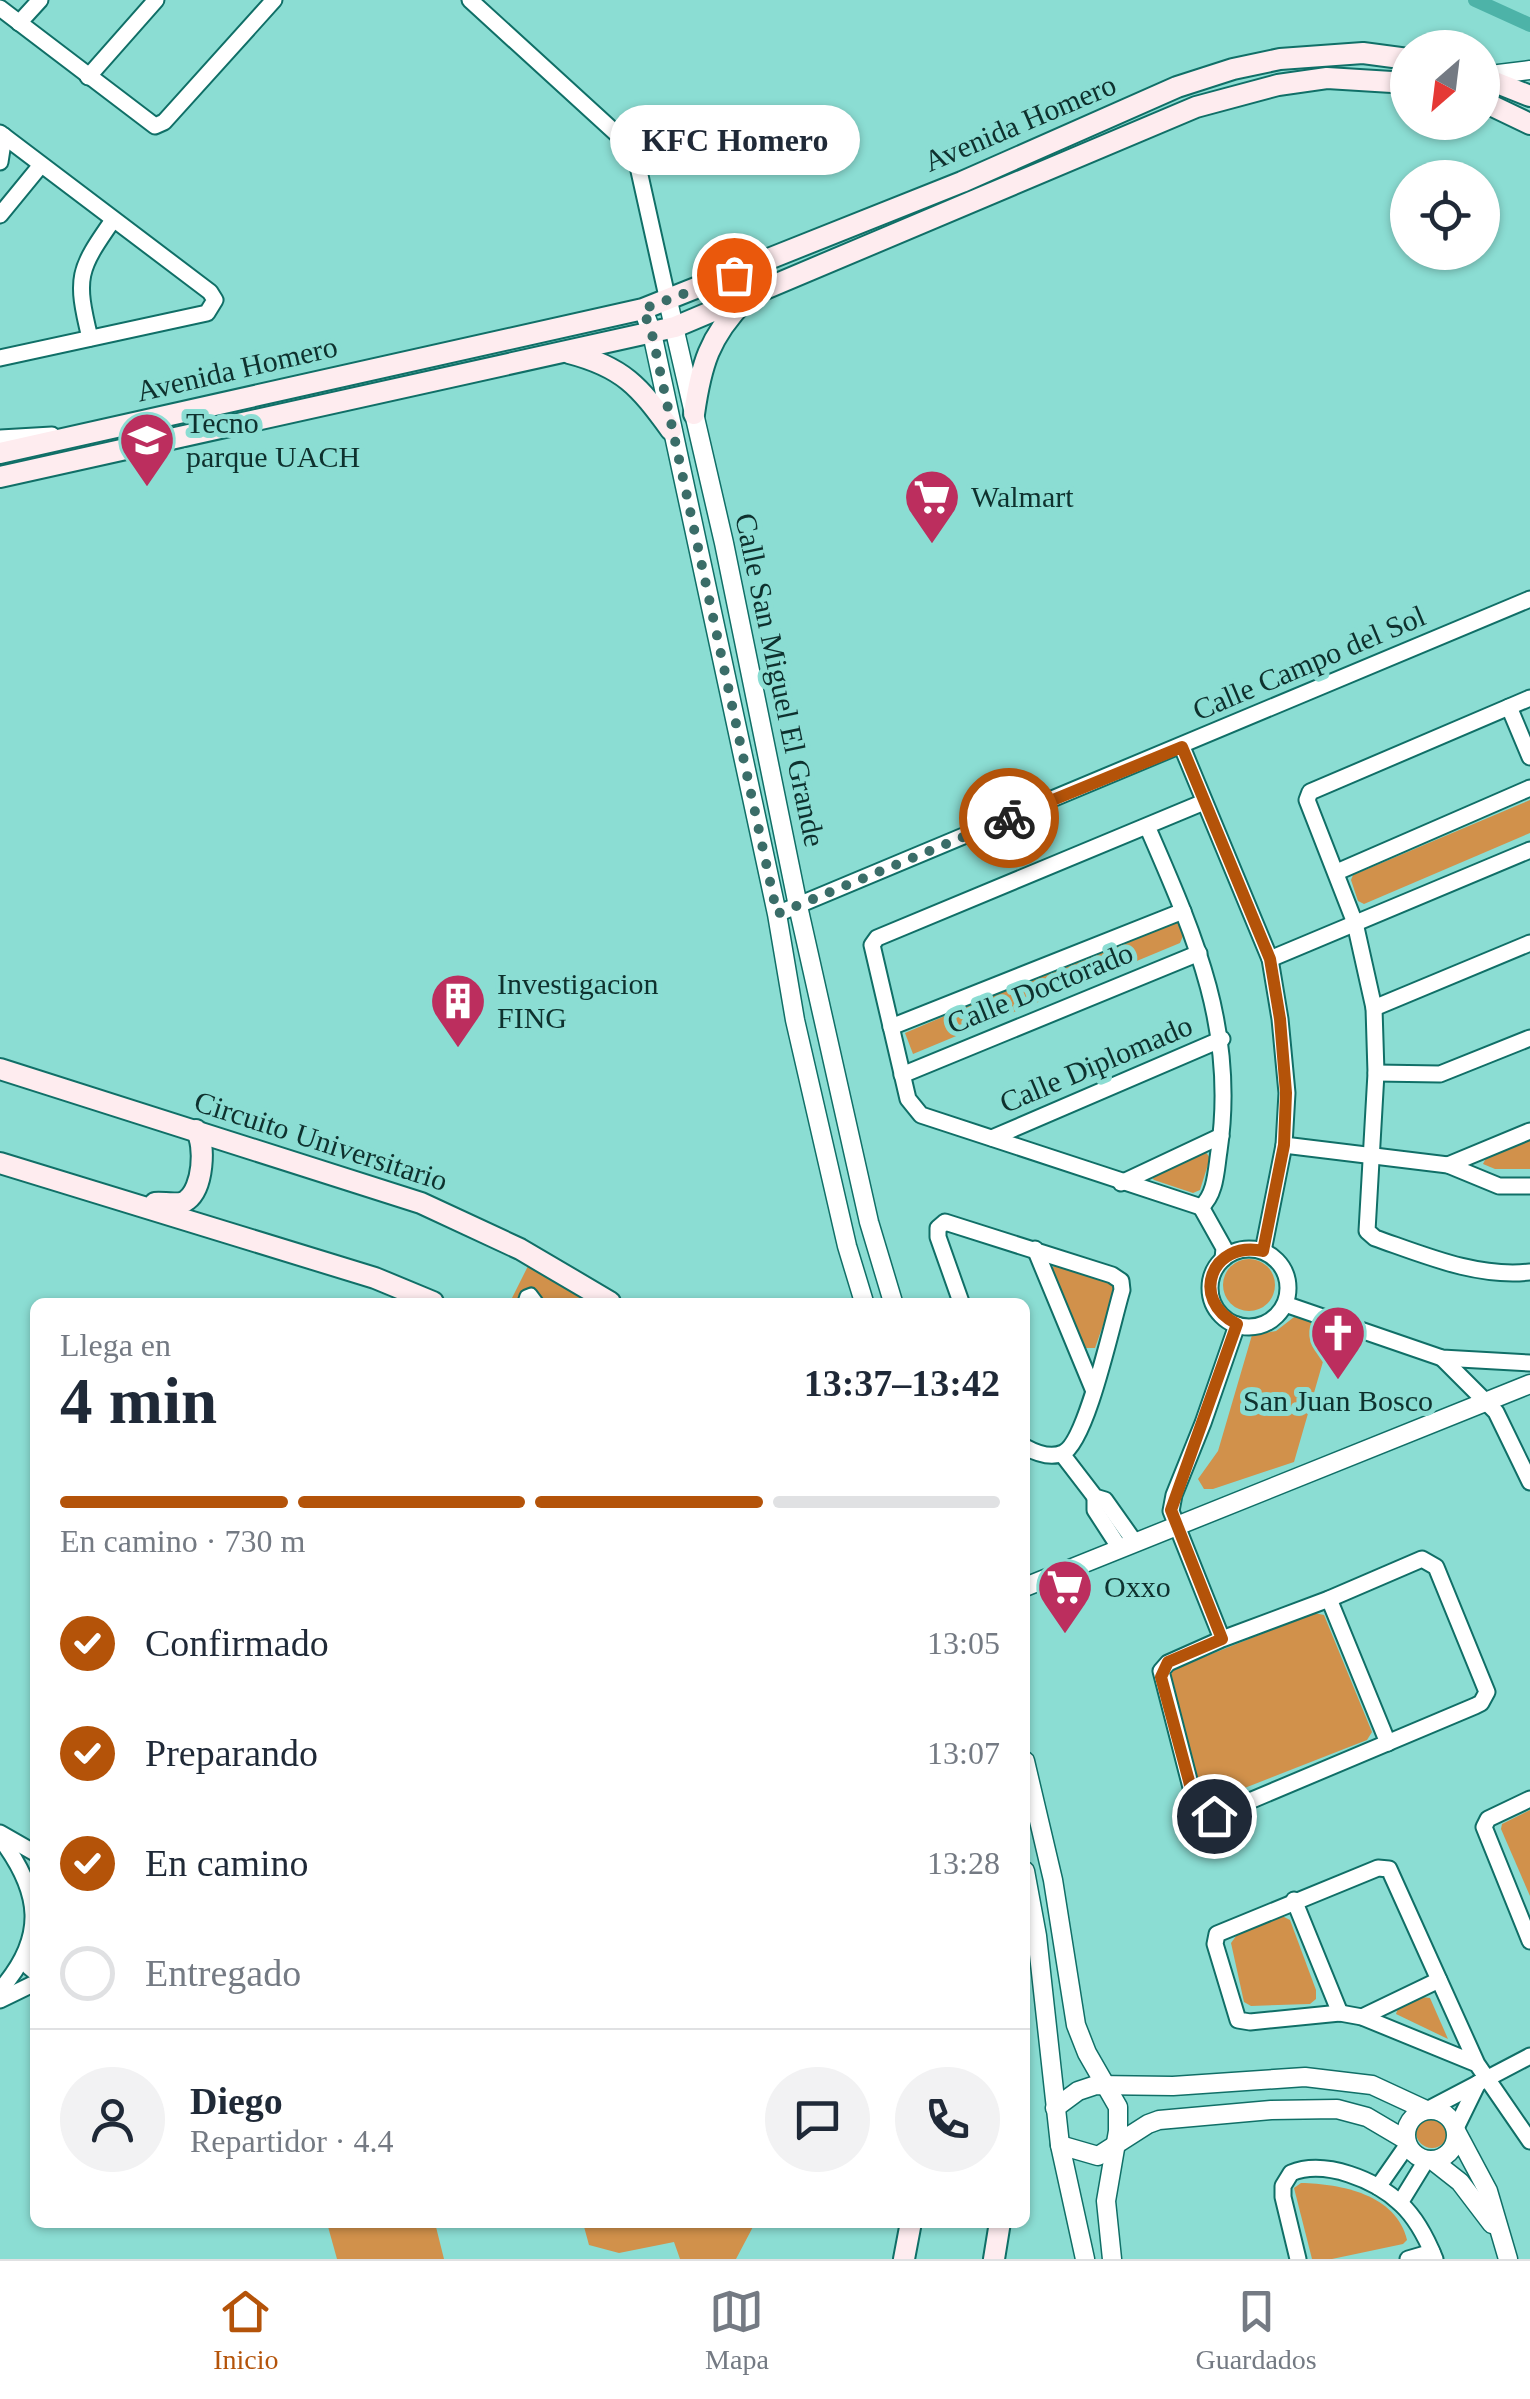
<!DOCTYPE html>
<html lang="es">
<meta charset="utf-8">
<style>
:root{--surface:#fff;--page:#f2f2f3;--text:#1f2937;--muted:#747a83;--line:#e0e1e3;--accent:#b45309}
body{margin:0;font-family:Georgia,serif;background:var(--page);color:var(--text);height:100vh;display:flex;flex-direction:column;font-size:38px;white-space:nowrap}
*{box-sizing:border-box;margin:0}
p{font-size:32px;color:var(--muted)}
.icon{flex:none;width:55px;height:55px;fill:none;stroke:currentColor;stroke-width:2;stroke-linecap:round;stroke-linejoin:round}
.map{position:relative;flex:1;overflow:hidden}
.sheet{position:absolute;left:30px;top:1298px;width:1000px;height:930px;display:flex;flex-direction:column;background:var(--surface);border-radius:15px;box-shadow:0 2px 8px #0004}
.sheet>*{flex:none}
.needle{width:65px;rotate:208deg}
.buttons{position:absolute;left:1390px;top:30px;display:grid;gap:20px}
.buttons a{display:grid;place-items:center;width:110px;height:110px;border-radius:50%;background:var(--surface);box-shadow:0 2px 8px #0004;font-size:50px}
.pin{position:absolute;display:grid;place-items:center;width:85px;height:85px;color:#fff;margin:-42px;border:5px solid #fff;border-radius:50%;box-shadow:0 2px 10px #0007}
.courier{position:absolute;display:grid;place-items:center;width:100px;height:100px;margin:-50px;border:8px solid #b45309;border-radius:50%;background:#fff;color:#222;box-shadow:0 2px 12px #0007}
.bubble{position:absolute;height:70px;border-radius:35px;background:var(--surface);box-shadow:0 2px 8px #0004;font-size:32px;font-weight:700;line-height:70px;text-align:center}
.head em{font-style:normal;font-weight:700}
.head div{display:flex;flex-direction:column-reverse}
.head{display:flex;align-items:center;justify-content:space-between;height:170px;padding:0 30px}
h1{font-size:65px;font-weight:700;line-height:75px}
.bar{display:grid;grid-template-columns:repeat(4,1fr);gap:15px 10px;align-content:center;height:120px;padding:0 30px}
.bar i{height:12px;border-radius:8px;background:var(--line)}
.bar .active{background:var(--accent)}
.bar p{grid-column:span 4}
.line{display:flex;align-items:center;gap:25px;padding:0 30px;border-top:2px solid var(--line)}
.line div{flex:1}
.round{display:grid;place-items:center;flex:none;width:105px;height:105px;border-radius:52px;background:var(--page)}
ol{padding:0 30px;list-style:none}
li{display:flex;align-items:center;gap:30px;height:110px}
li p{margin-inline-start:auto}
li .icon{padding:10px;border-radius:50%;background:var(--accent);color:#fff;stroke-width:4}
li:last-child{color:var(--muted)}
li i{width:55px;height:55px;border:5px solid var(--line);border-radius:50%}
.menu{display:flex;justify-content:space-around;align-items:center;height:140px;border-top:2px solid var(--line);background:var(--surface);font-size:28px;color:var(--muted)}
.menu a{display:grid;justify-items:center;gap:5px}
.menu .active{color:var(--accent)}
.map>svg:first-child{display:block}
.green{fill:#d1914b}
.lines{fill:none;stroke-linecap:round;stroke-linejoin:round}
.canal{stroke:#4db3a8;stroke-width:14}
.pedestrian-casing{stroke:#106f67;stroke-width:15}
.minor-casing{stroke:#106f67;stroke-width:19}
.tertiary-casing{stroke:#106f67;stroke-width:21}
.secondary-casing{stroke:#106f67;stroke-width:24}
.pedestrian{stroke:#fff;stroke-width:11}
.minor{stroke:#fff;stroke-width:15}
.tertiary{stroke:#fff;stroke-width:18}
.secondary{stroke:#feecef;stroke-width:20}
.done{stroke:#3a6d68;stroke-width:10;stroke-dasharray:0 18}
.route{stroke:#b45309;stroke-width:12}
.labels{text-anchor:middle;stroke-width:10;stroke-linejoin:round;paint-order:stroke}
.street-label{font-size:30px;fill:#0e312e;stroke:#8bddd3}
.poi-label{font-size:30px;fill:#0e312e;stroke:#8bddd3;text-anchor:start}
</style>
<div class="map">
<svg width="1530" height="2259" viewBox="0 0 1530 2259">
<rect width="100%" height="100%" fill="#8bddd3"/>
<g class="green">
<path d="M1530,800V833L1364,904L1358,901L1351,880L1353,875Z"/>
<path d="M1178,920L1183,936L1180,943L913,1054L905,1033L1167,921Z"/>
<path d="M1530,1140V1169H1495L1483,1164L1486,1158Z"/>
<path d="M1205,1151L1210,1158L1200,1190L1193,1193L1154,1180L1150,1175Z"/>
<circle cx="1249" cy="1285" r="26"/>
<path d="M1055,1263L1113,1283L1115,1291L1095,1348H1086L1077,1340L1052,1269Z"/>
<path d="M529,1264L596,1302H510Z"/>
<path d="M1298,1314L1333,1327L1294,1462L1213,1489H1204L1198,1479L1218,1451L1252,1335L1276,1331Z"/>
<path d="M1314,1613L1324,1615L1372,1732L1367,1740L1214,1800L1202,1797L1170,1676L1174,1669Z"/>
<path d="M1530,1810V1896L1501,1829L1502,1824Z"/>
<path d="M1282,1916L1290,1920L1316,1990V1999L1310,2004L1251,2006L1244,2002L1231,1943L1239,1932Z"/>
<path d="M1422,1997L1430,1998L1448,2039L1396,2014L1398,2008Z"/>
<circle cx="1432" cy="2132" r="16"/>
<path d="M1301,2183C1341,2184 1396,2194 1407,2240L1403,2244L1332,2259H1312L1294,2188Z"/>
<path d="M327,2223H435L444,2259H337Z"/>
<path d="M583,2223V2222L755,2223L736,2259H680L674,2242L619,2253L589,2245Z"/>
</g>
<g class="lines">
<path class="canal" d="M1475,0L1530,25"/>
<g class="pedestrian-casing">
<path id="pedestrian" d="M524,1302L526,1296L531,1294L537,1302"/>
</g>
<g class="minor-casing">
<g id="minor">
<path d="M470,0L631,147L637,162L668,301"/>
<path d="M0,8L155,126L164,122L274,0"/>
<path d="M19,23L40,0"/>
<path d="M88,77L156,0"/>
<path d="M0,133L210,292L215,300L207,313L0,358"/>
<path d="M0,162L4,136"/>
<path d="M0,215L41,165"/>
<path d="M90,338C75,277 78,270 113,220"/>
<path d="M0,438L52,435"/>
<path d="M1530,698L1310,792L1307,800L1355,923L1374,1008L1376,1073L1367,1231L1375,1238C1424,1255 1477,1278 1530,1272"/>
<path d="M1509,707L1530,757"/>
<path d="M1182,747L1270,959L1280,1019L1287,1093L1284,1145L1263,1251"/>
<path d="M1147,826C1194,934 1237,1029 1219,1151C1216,1170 1216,1194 1201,1207L921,1115L908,1099L872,945L877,938L1204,802"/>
<path d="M1337,872L1530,788"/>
<path d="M777,914L1530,599"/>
<path d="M1270,959L1530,850"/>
<path d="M1374,1008L1530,943"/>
<path d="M891,1027L1183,911"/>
<path d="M1376,1073L1440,1074L1530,1038"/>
<path d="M902,1075L1199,953"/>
<path d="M992,1138L1222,1039"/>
<path d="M1284,1145L1448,1165L1499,1186H1530"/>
<path d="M1448,1165L1530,1131"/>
<path d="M1121,1183L1221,1136"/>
<path d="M1201,1207L1224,1248L1223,1259"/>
<path d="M1035,1249L1093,1389"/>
<circle cx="1249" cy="1288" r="39"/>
<path d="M961,1302L938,1237V1228L945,1222L1112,1275L1121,1281L1122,1290C1113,1319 1087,1442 1063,1453C1050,1459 1036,1453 1025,1447"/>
<path d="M1285,1304L1442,1358L1530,1363"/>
<path d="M1442,1358L1496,1412L1530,1482"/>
<path d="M1062,1454L1095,1497L1105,1500L1134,1541"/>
<path d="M1095,1497V1510L1119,1547"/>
<path d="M1329,1599L1388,1743"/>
<path d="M1222,1639L1329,1599L1422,1559L1436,1567L1487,1692L1481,1703L1475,1706L1214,1816L1206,1815L1196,1807L1161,1671L1168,1663L1222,1639L1171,1511L1174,1495L1203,1423L1237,1325"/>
<path d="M1530,1799L1488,1819L1484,1827L1530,1941"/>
<path d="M0,1833L35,1853"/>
<path d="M0,1838C41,1892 47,1937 0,1990"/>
<path d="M1294,1900L1340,2013"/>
<path d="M25,1955L29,1967L35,1972"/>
<path d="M0,2000L35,1983"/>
<path d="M1362,2017L1439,1980"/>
<path d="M1477,2064L1362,2017L1340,2013L1250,2022L1238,2020L1215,1944L1217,1934L1378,1868L1389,1869L1477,2064L1530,2141"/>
<path d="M1429,2109L1530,2056"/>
<path d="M1456,2128L1478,2083"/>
<path d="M1378,2187L1408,2144"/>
<path d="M1400,2203L1427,2159"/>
<path d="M1298,2259L1283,2197V2186L1291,2173C1325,2159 1376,2180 1401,2204C1417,2219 1427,2239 1435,2259"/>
<path d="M1408,2259L1432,2252"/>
</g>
</g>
<g class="tertiary-casing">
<g id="tertiary">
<path d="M1482,76L1530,70"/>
<path d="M668,301L724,543L798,906L869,1222L893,1302"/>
<path d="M643,309L652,333L777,914L795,1020L847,1246L864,1302"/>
<path d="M1025,1587L1530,1384"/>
<path d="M1025,1761L1053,1880L1076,2025L1087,2053L1118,2107V2131L1106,2201L1112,2259"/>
<path d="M1025,1871L1037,1936L1060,2145L1085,2259"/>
<path d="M1055,2108L1078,2091L1096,2085L1173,2086L1305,2077L1372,2085L1426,2110"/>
<circle cx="1431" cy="2135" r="25"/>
<path d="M1456,2131L1488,2191L1508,2259"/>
<path d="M1060,2145L1098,2156L1148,2124L1159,2120L1271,2110L1337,2109L1367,2117L1406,2140"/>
<path d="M1432,2160L1460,2182L1492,2224"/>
</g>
</g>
<g class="secondary-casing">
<g id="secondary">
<path d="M1482,77L1530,96"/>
<path d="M1482,101L1530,124"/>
<path d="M569,353C623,367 639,386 671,430"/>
<path d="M694,414C701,365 709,337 745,300"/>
<path d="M0,453L643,309L962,182L1177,87L1233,69L1280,59L1363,53L1408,59"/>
<path d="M0,477L675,327L1196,107L1278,85L1327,78L1408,83"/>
<path d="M0,1069L421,1203L520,1249L610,1302"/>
<path d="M0,1163L375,1278L433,1302"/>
<path d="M155,1203C164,1202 180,1206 187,1200C203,1188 206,1146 196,1130"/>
<path d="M904,2259L911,2222"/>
<path d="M994,2259L1000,2222"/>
</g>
</g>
<use href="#pedestrian" class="pedestrian"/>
<use href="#minor" class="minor"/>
<use href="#tertiary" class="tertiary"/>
<use href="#secondary" class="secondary"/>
</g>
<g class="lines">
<path class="done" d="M734,275L643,309L652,334L777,914L1009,818"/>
<path class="route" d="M1009,818L1182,747L1270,959L1280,1019L1286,1093L1284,1145L1263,1251C1211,1240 1189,1300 1237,1324L1171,1510L1222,1639L1168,1662L1161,1677L1196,1807L1201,1812L1214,1816"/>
</g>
<defs>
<g id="school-pin" transform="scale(2.875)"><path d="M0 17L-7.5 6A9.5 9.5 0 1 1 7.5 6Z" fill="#bc2e5e" stroke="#8bddd3"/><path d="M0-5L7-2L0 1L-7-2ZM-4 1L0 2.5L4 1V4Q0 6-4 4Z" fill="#fff"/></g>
<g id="supermarket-pin" transform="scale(2.875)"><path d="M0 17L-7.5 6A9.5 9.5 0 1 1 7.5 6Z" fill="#bc2e5e" stroke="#8bddd3"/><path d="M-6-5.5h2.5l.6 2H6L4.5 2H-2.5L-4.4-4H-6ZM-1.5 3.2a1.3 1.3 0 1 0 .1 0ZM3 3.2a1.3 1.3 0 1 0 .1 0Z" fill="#fff"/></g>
<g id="building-pin" transform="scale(2.875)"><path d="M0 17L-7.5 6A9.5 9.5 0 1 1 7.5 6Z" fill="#bc2e5e" stroke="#8bddd3"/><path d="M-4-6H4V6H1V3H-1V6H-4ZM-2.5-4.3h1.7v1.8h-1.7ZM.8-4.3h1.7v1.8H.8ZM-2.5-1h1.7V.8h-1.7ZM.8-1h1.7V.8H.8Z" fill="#fff"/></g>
<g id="church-pin" transform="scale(2.875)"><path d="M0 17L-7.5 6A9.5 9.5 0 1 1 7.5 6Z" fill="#bc2e5e" stroke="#8bddd3"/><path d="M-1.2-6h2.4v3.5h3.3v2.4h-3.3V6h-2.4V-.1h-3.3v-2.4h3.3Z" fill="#fff"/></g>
</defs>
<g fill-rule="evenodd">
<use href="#school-pin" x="147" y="440"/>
<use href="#supermarket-pin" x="932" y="497"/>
<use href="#building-pin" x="458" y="1001"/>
<use href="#church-pin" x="1338" y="1333"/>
<use href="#supermarket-pin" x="1065" y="1587"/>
</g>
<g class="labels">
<g class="street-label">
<text transform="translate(1020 123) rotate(-23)" y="10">Avenida Homero</text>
<text transform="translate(237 369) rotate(-13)" y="10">Avenida Homero</text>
<text transform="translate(1309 663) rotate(-23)" y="10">Calle Campo del Sol</text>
<text transform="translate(780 680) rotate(78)" y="10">Calle San Miguel El Grande</text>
<text transform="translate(1040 988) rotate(-22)" y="10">Calle Doctorado</text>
<text transform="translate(1096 1064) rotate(-23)" y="10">Calle Diplomado</text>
<text transform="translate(321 1141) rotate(18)" y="10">Circuito Universitario</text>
</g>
<g class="poi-label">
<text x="186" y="433">Tecno<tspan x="186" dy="34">parque UACH</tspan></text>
<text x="971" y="507">Walmart</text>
<text x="497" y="994">Investigacion<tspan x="497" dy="34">FING</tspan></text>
<text x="1338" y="1411" text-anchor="middle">San Juan Bosco</text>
<text x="1104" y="1597">Oxxo</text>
</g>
</g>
</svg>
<div class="buttons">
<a><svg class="needle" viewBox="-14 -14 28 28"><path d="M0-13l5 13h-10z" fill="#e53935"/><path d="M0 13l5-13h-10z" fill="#747a83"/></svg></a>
<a><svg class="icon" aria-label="locate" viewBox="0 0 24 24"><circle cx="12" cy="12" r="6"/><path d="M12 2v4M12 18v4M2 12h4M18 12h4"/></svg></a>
</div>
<div class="pin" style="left:734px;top:275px;background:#ea580c"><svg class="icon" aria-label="bag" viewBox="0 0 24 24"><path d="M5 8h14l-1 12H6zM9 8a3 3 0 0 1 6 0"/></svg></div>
<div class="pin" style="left:1214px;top:1816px;background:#1f2937"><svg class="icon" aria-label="home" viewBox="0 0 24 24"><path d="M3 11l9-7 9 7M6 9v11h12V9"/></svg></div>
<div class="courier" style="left:1009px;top:818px"><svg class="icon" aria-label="bike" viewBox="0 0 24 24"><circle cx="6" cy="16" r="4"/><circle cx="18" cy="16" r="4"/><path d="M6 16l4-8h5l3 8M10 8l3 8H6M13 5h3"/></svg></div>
<div class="bubble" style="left:610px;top:105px;width:250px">KFC Homero</div>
<section class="sheet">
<div class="head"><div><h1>4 min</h1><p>Llega en</p></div><em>13:37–13:42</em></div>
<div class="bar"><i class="active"></i><i class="active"></i><i class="active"></i><i></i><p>En camino · 730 m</p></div>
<ol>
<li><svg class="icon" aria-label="check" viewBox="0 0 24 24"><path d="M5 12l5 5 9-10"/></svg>Confirmado<p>13:05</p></li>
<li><svg class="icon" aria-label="check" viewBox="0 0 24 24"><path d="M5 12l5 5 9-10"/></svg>Preparando<p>13:07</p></li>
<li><svg class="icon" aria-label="check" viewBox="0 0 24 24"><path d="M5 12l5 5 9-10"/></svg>En camino<p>13:28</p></li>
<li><i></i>Entregado</li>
</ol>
<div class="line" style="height:180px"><a class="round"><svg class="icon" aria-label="person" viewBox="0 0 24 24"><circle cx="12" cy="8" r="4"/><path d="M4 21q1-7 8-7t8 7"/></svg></a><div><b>Diego</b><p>Repartidor · 4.4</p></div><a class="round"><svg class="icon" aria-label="chat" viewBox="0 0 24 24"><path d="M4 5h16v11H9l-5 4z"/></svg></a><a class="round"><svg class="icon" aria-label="phone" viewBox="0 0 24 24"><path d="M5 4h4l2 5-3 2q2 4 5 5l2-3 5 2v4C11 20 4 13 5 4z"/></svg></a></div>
</section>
</div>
<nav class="menu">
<a class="active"><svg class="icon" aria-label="home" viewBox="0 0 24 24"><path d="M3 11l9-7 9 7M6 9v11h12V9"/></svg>Inicio</a>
<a><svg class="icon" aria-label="map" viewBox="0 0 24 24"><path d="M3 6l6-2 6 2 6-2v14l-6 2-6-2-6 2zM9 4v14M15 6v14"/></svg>Mapa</a>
<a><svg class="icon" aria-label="saved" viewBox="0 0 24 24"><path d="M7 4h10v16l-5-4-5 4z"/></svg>Guardados</a>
</nav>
